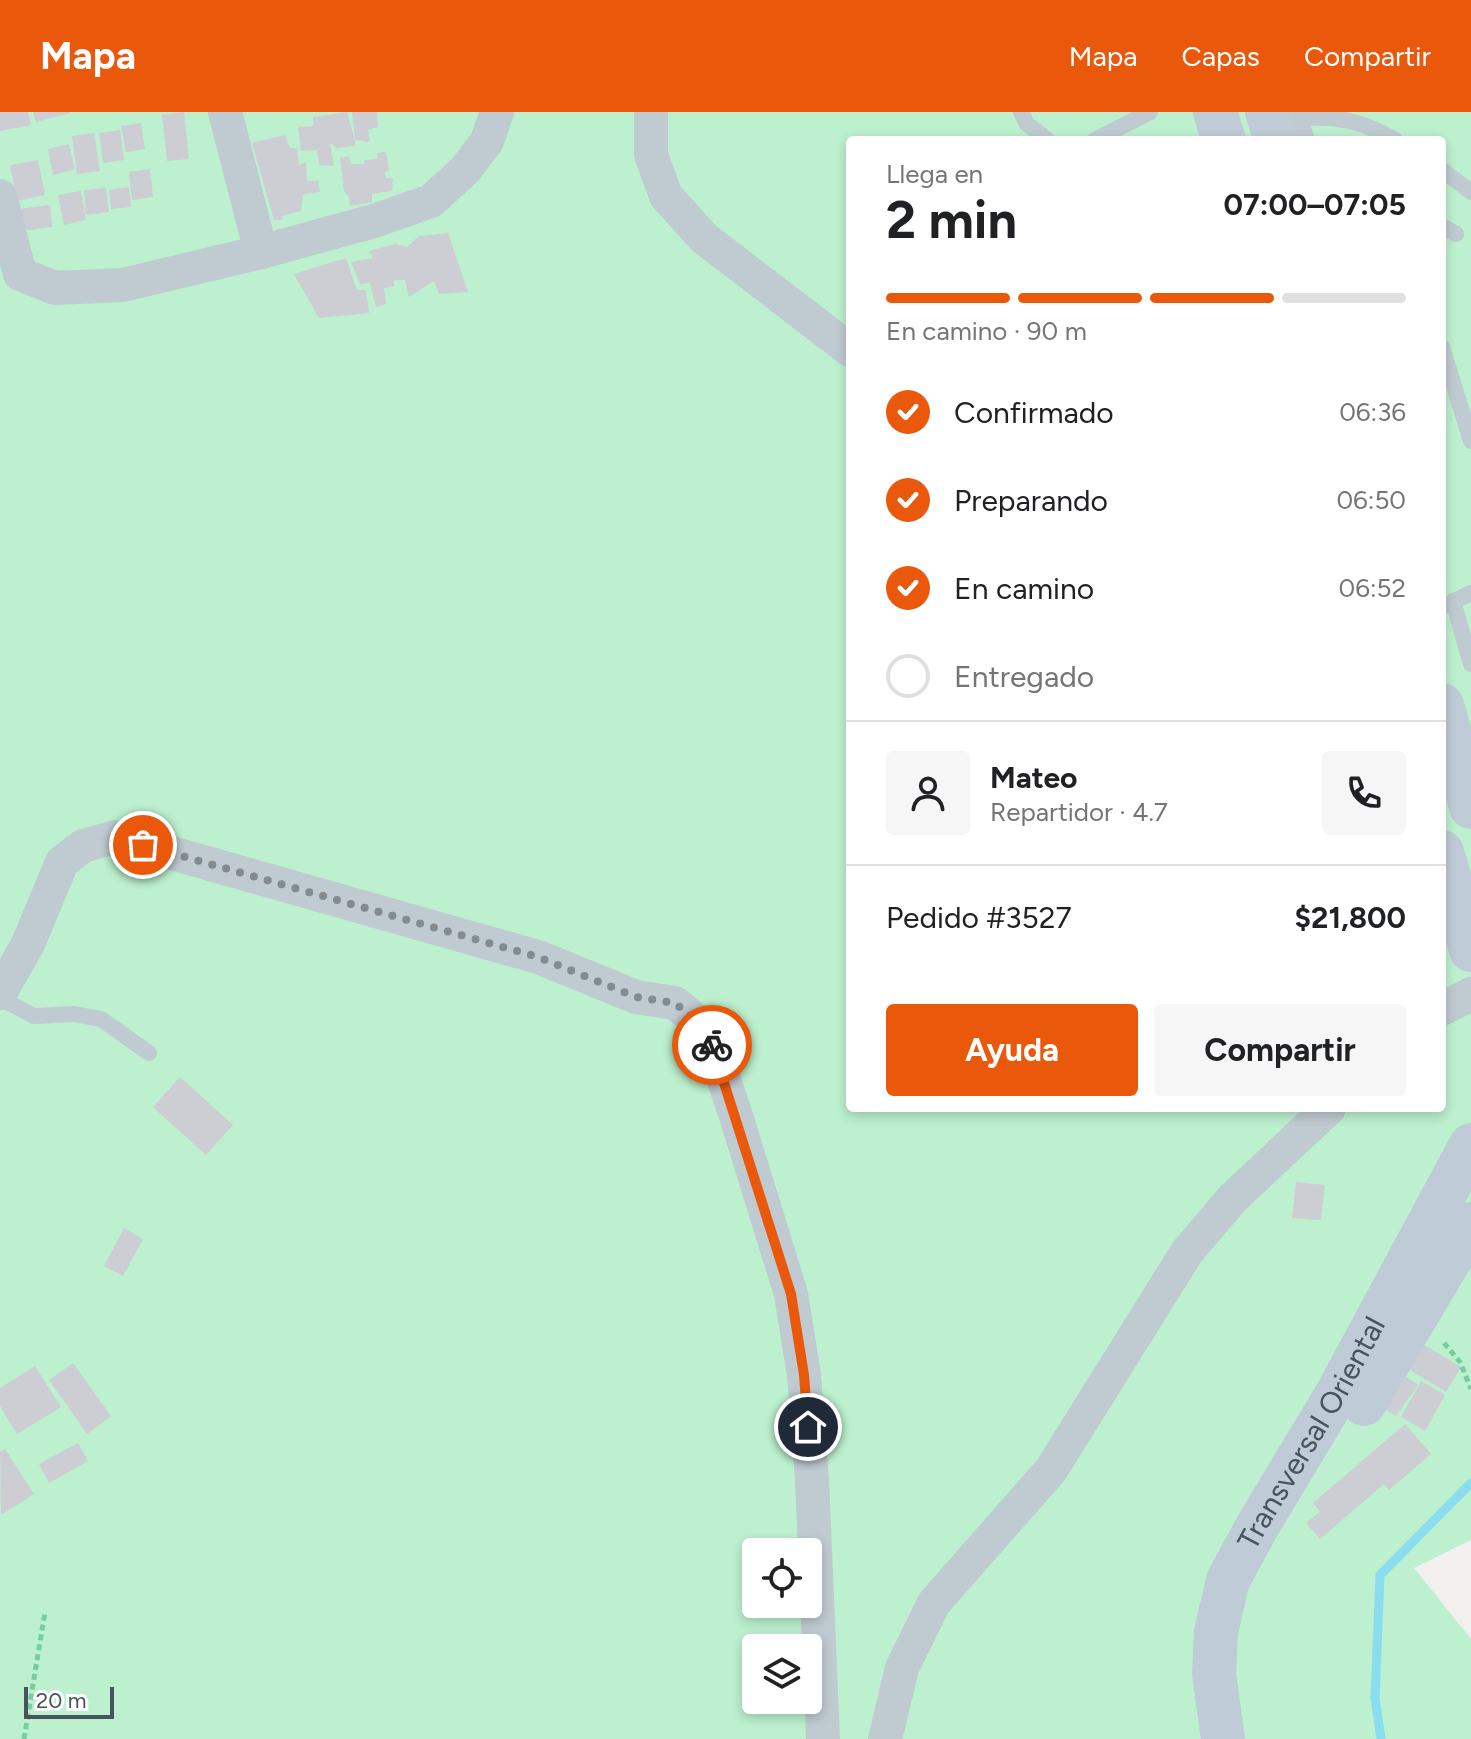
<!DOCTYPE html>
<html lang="es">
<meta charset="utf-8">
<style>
:root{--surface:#fff;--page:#f6f6f6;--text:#202124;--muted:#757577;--line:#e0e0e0;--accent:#ea580c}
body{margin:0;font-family:Figtree,sans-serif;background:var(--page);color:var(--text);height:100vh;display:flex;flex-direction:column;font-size:30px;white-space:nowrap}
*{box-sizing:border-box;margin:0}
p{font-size:26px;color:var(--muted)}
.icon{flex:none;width:44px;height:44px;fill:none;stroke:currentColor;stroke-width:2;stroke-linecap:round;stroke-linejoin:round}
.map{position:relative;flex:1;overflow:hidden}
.details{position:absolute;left:846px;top:24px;width:600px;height:976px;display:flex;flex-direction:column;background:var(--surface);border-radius:8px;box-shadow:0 4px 12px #0003}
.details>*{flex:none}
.controls{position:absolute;left:742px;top:1426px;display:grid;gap:16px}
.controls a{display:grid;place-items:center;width:80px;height:80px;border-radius:8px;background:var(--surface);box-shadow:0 4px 12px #0003;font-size:40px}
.scale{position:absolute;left:24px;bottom:20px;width:90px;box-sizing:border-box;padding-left:8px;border:4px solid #47535d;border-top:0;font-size:22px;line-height:28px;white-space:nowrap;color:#47535d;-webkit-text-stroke:6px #fff;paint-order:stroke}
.pin{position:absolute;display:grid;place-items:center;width:68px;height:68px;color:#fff;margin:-34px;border:4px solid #fff;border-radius:50%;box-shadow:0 2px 8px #0007}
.courier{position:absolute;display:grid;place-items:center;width:80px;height:80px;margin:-40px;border:6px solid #ea580c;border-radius:50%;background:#fff;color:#222;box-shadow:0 2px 10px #0007}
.headline em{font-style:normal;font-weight:700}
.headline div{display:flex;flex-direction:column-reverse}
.headline{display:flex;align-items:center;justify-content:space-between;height:136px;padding:0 40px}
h1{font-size:52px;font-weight:700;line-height:60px}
.bar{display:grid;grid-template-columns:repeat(4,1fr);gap:12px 8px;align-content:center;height:96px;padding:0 40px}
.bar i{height:10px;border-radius:6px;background:var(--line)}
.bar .on{background:var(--accent)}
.bar p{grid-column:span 4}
.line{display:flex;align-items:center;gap:20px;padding:0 40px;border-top:2px solid var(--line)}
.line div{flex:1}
.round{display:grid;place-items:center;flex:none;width:84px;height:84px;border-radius:8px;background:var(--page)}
ol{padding:0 40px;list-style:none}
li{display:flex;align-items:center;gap:24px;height:88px}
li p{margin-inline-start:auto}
li .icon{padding:8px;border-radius:50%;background:var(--accent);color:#fff;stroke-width:4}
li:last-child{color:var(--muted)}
li i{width:44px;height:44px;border:4px solid var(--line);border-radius:50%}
.button{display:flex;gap:16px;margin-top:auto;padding:16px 40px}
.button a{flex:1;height:92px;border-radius:8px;background:var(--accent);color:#fff;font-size:32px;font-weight:700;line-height:92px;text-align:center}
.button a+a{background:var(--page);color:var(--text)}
header{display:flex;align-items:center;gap:48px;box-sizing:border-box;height:112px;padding:0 40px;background:var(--accent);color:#fff}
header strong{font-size:38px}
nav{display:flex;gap:44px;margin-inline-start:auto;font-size:28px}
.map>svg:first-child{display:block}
.green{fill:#bcf0ce;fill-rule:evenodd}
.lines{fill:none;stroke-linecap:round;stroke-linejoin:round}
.stream{stroke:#89ddee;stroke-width:9}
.building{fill:#ccced4}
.path{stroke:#74cf9e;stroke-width:5;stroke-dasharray:6 4;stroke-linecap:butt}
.service{stroke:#bfcad1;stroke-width:16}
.minor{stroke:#bfcad1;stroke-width:34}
.secondary{stroke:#bfcbd6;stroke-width:44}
.done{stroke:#838a90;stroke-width:8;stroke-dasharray:0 14.4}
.route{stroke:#ea580c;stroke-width:10}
.labels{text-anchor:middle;stroke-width:6;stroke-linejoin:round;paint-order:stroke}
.street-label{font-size:30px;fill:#47535d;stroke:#fff}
</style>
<header>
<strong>Mapa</strong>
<nav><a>Mapa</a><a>Capas</a><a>Compartir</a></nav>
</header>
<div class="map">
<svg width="1471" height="1627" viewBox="0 0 1471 1627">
<rect width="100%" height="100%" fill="#f2efef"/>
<path class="green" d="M0,0H1471V1428L1414,1456L1471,1527V1627H0ZM850,28H1442V996H850ZM756,1440H808V1492H756ZM756,1536H808V1588H756Z"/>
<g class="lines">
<path class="stream" d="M1381,1627L1375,1586L1380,1463L1471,1371"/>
</g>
<g class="building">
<path d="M0,0H28L31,13L0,19Z"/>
<path d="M33,0H70V1L36,10Z"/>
<path d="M184,0L189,47L167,49L162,3Z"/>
<path d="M347,0L355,28L352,0H377L378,15L368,18L370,30L355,28V34L337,36L330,31L334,54L319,53L317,38L301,39L298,15L313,14V5Z"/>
<path d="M141,11L145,37L126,40L121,14Z"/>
<path d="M120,18L124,48L103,51L99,21Z"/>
<path d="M94,21L100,59L77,62L72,24Z"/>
<path d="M285,23L290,36H297L299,53L306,50L307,69H318L320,80L303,82L301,99L282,104L283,108H274L252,31Z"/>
<path d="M69,32L75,57L53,63L48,37Z"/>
<path d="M386,40L389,59L385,60L386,66H393L392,79L372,82V90L350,94L349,85L344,79L340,46L349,44L351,52H364L365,48L377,47V41Z"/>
<path d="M38,48L45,83L17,89L10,53Z"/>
<path d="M150,57L153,85L132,88L129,60Z"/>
<path d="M129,75L131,95L111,97L109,78Z"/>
<path d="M106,76L109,100L86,103L84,78Z"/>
<path d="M81,79L86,108L64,113L58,83Z"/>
<path d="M50,93L52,115L22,119L19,97Z"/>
<path d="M448,121L468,180L439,182L434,169L409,185L405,168H394V175L384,176L386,192L376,195L370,171L360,172L351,150L373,146L369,139L395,132L407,135L419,124Z"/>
<path d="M346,146L357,178H366L369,201L319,206L294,162Z"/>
<path d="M180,965L233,1013L206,1043L153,995Z"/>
<path d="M1296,1070L1325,1073L1321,1108L1292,1106Z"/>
<path d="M124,1116L143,1127L123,1164L104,1154Z"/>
<path d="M1414,1227L1461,1255L1446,1280L1399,1251Z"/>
<path d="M73,1251L111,1304L87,1322L49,1268Z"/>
<path d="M35,1254L61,1295L17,1322L0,1294V1276Z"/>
<path d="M1398,1259L1418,1273L1396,1304L1376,1291Z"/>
<path d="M1421,1269L1445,1283L1425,1319L1401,1305Z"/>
<path d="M1405,1312L1431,1342L1389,1378L1384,1372L1320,1427L1306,1411L1320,1400L1313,1391Z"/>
<path d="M78,1331L88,1349L49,1371L39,1352Z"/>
<path d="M5,1337L34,1382L1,1403L0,1340Z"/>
</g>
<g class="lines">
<g class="path">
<path d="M1444,1231L1460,1250L1471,1277"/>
<path d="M24,1627L45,1500"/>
</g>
<g class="service">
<path d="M1021,0L1027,12L1048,28"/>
<path d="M1300,6L1307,28"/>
<path d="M1270,9C1321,4 1350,1 1395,28"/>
<path d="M1095,28L1150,0"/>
<path d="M1442,58L1471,80"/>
<path d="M1442,114L1456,122"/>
<path d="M1442,235L1471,329"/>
<path d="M1453,489L1471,552"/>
<path d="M1442,495L1471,481"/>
<path d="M0,886L34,904L74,902L101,907L149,941"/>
</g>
<g class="minor">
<path d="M225,0L261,140"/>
<path d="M651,0V43L666,84L704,126L850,238"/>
<path d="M0,84L20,162L55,176L123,173L261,140L374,109L431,89L465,58L487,29L497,0"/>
<path d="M0,881L28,832L62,750L83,734L115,725L538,845L636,885L675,891L707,918L736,1004L791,1182L804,1263L812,1368L823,1627"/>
<path d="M1442,897L1471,882"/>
<path d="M885,1627L902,1556L934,1491L1051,1358L1187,1140L1233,1086L1329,996"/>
</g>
<g class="secondary">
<path d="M1215,0L1224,28"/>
<path d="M1267,0L1276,28"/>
<path d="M1442,593L1471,695"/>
<path d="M1442,740L1471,838"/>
<path d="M1364,1292L1471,1112"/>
<path id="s1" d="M1223,1627L1214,1562L1216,1520L1228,1468L1258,1413L1338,1280L1471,1033"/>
</g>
</g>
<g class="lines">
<path class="done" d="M143,733L538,845L636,885L675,891L707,918L712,933"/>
<path class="route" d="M712,933L791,1182L804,1263L808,1315"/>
</g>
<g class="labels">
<g class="street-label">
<text dy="10" stroke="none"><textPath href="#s1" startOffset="330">Transversal Oriental</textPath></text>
</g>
</g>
</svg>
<div class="controls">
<a><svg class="icon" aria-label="locate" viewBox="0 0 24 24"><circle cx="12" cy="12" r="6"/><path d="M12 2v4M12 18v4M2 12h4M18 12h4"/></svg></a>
<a><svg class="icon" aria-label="layers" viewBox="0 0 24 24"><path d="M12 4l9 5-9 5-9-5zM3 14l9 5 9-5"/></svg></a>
</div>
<div class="scale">20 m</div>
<div class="pin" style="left:143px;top:733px;background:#ea580c"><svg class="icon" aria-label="bag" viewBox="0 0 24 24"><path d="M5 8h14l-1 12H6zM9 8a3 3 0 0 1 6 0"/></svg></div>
<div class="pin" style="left:808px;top:1315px;background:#1f2937"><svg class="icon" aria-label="home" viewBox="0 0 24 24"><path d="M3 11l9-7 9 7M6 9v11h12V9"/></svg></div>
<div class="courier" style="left:712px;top:933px"><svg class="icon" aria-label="bike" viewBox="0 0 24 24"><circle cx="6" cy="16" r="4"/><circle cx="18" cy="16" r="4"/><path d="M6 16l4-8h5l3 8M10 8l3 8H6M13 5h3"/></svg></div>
<section class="details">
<div class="headline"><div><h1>2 min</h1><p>Llega en</p></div><em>07:00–07:05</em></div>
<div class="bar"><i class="on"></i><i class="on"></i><i class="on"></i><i></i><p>En camino · 90 m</p></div>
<ol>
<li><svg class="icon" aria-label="check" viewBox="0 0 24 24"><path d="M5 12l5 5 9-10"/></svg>Confirmado<p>06:36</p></li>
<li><svg class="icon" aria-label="check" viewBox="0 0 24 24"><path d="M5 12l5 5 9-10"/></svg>Preparando<p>06:50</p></li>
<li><svg class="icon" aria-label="check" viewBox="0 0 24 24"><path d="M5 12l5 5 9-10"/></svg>En camino<p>06:52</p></li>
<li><i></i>Entregado</li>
</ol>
<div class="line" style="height:144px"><a class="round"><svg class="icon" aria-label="person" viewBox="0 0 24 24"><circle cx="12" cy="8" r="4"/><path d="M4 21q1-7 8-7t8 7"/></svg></a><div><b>Mateo</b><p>Repartidor · 4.7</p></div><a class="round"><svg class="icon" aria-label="phone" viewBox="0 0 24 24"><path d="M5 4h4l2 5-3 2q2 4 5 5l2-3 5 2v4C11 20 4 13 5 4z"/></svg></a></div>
<div class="line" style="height:104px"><div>Pedido #3527</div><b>$21,800</b></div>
<div class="button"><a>Ayuda</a><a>Compartir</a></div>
</section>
</div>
